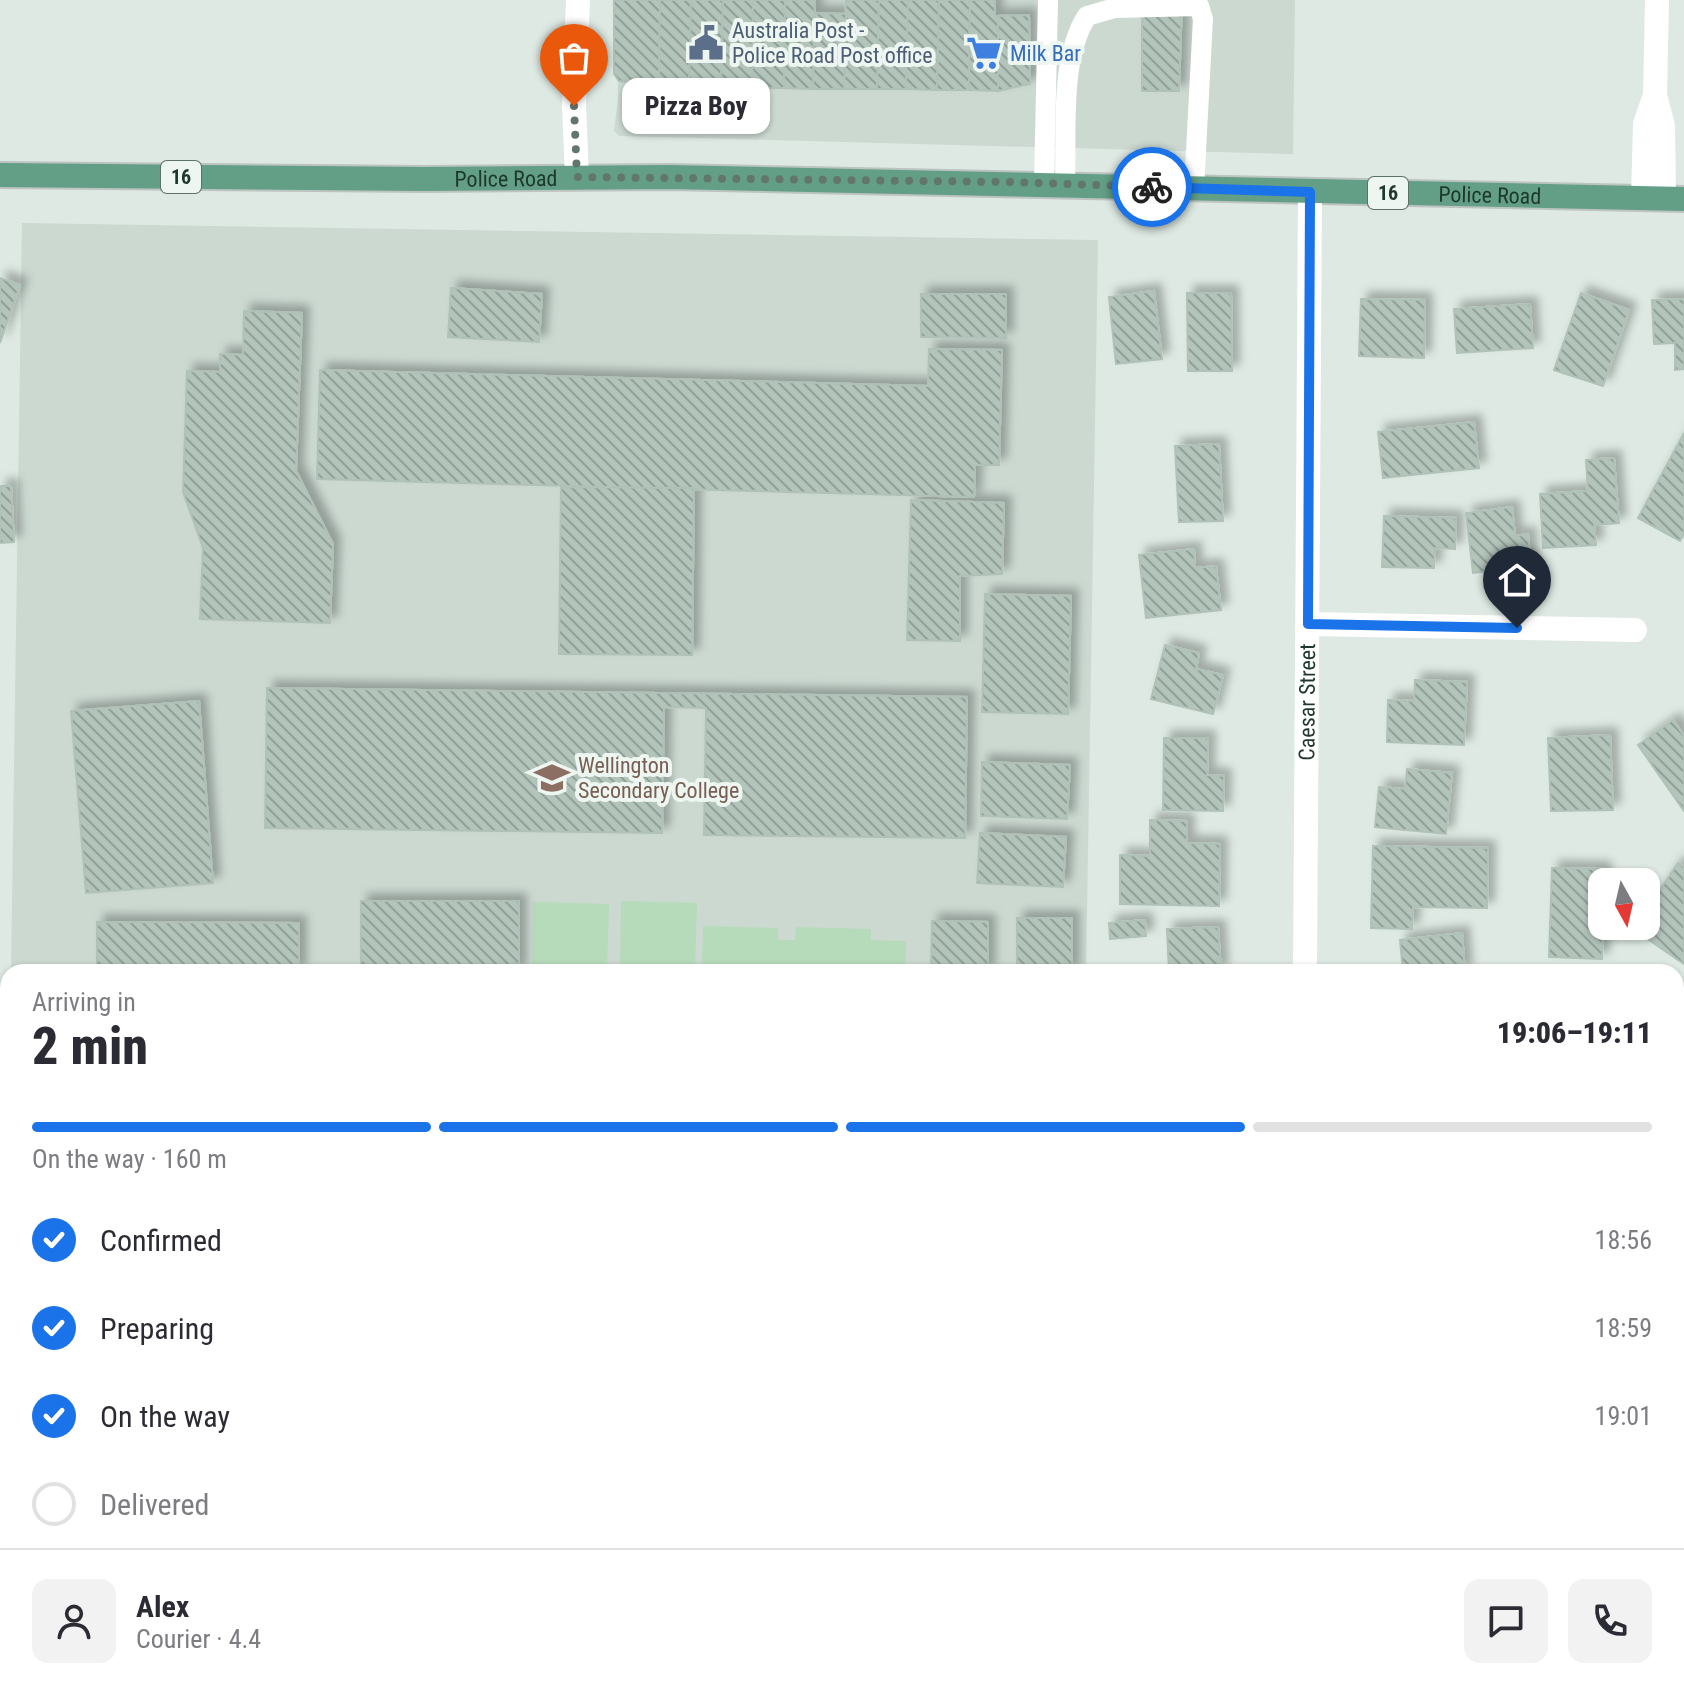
<!DOCTYPE html>
<meta charset="utf-8">
<style>
:root{--surface:#fff;--page:#f2f2f3;--text:#2b2b33;--muted:#7c7c81;--line:#e1e1e2;--accent:#1a73e8}
body{margin:0;font-family:"Roboto Condensed",sans-serif;background:var(--page);color:var(--text);height:100vh;display:flex;flex-direction:column;font-size:30px;white-space:nowrap}
*{box-sizing:border-box;margin:0}
p{font-size:26px;color:var(--muted)}
.icon{flex:none;width:44px;height:44px;fill:none;stroke:currentColor;stroke-width:2;stroke-linecap:round;stroke-linejoin:round}
.map{position:relative;flex:1;overflow:hidden}
.side{position:absolute;left:0px;top:964px;width:1684px;height:744px;display:flex;flex-direction:column;background:var(--surface);border-radius:24px 24px 0 0;box-shadow:0 2px 6px #0004}
.side>*{flex:none}
.needle{width:52px;rotate:172deg}
.fabs{position:absolute;left:1588px;top:868px;display:grid;gap:16px}
.fabs a{display:grid;place-items:center;width:72px;height:72px;border-radius:16px;background:var(--surface);box-shadow:0 2px 6px #0004;font-size:40px}
.pin{position:absolute;display:grid;place-items:center;width:68px;height:68px;color:#fff;margin:-82px -34px;border-radius:50% 50% 50% 0;rotate:-45deg;box-shadow:0 0 8px #0007}
.pin .icon{rotate:45deg}
.courier{position:absolute;display:grid;place-items:center;width:80px;height:80px;margin:-40px;border:6px solid #1a73e8;border-radius:50%;background:#fff;color:#222;box-shadow:0 2px 10px #0007}
.bubble{position:absolute;height:56px;border-radius:16px;background:var(--surface);box-shadow:0 2px 6px #0004;font-size:26px;font-weight:800;line-height:56px;text-align:center}
.head em{font-style:normal;font-weight:800}
.head div{display:flex;flex-direction:column-reverse}
.head{display:flex;align-items:center;justify-content:space-between;height:136px;padding:0 32px}
h1{font-size:52px;font-weight:800;line-height:60px}
.bar{display:grid;grid-template-columns:repeat(4,1fr);gap:12px 8px;align-content:center;height:96px;padding:0 32px}
.bar i{height:10px;border-radius:6px;background:var(--line)}
.bar .current{background:var(--accent)}
.bar p{grid-column:span 4}
.line{display:flex;align-items:center;gap:20px;padding:0 32px;border-top:2px solid var(--line)}
.line div{flex:1}
.round{display:grid;place-items:center;flex:none;width:84px;height:84px;border-radius:16px;background:var(--page)}
ol{padding:0 32px;list-style:none}
li{display:flex;align-items:center;gap:24px;height:88px}
li p{margin-inline-start:auto}
li .icon{padding:8px;border-radius:50%;background:var(--accent);color:#fff;stroke-width:4}
li:last-child{color:var(--muted)}
li i{width:44px;height:44px;border:4px solid var(--line);border-radius:50%}
.map>svg:first-child{display:block}
.built{fill:#cbd9d1}
.green{fill:#b6dbba}
.building{fill:url(#building-back-hatch);stroke:#b0c2b8;stroke-width:2;filter:url(#shadow)}
.lines{fill:none;stroke-linecap:round;stroke-linejoin:round}
.primary-casing{stroke:#bcc3c0;stroke-width:28}
.service{stroke:#fff;stroke-width:20}
.minor{stroke:#fff;stroke-width:24}
.primary{stroke:#629f86;stroke-width:24}
.done{stroke:#62766d;stroke-width:8;stroke-dasharray:0 14.4}
.route{stroke:#1a73e8;stroke-width:10}
.labels{text-anchor:middle;stroke-width:8;stroke-linejoin:round;paint-order:stroke}
.shield{fill:#edf6f0;stroke:#5d7168;stroke-width:2}
.shield-label{font-size:20px;font-weight:bold;fill:#1f382e}
.service-label{font-size:22px;fill:#4e5e75;stroke:#edf6f0;text-anchor:start}
.shop-label{font-size:22px;fill:#366cbe;stroke:#edf6f0;text-anchor:start}
.street-label{font-size:22px;fill:#1f382e;stroke:#edf6f0}
.education-label{font-size:22px;fill:#785e54;stroke:#edf6f0;text-anchor:start}
</style>
<div class="map">
<svg width="1684" height="1708" viewBox="0 0 1684 1708">
<defs>
<pattern id="building-back-hatch" width="6" height="6" patternUnits="userSpaceOnUse" patternTransform="scale(2)"><rect width="6" height="6" fill="#b3c4bb"/><path d="M-1 5l2 2M0 0l6 6M5-1l2 2" fill="none" stroke="#91a098"/></pattern>
<filter id="shadow"><feDropShadow dx="7" dy="-7" stdDeviation="4" flood-color="#0004"/></filter>
</defs>
<rect width="100%" height="100%" fill="#dde9e2"/>
<g class="built">
<path d="M618,0H1295L1293,154L619,136L614,131L618,100Z"/>
<path d="M22,223L1098,240L1086,972H11Z"/>
<path d="M8,1144V1664H0V1633Z"/>
</g>
<g class="green">
<path d="M621,901L697,903L695,972H620Z"/>
<path d="M533,902L609,904L607,972H532Z"/>
<path d="M703,926L778,928V940H795L796,927L871,929V940L906,941L905,972H702Z"/>
</g>
<g class="building">
<path d="M614,0H660L659,86L619,81L614,74Z"/>
<path d="M660,0H691L689,86H659Z"/>
<path d="M691,0H723L721,87L689,86Z"/>
<path d="M723,0H753L752,88L721,87Z"/>
<path d="M753,0H785L784,88H752Z"/>
<path d="M785,0H815L813,89L784,88Z"/>
<path d="M846,0H879L877,89H844Z"/>
<path d="M879,0H908L906,89H877Z"/>
<path d="M908,0H939L937,90L906,89Z"/>
<path d="M939,0H970L969,90H937Z"/>
<path d="M970,0H995V16H998V91L969,90Z"/>
<path d="M1142,0H1182L1179,91H1142Z"/>
<path d="M815,13L846,14L844,89H813Z"/>
<path d="M1029,15L1030,84L998,91V16Z"/>
<path d="M0,278L20,285L0,343Z"/>
<path d="M451,288L542,294L539,342L448,337Z"/>
<path d="M1154,291L1162,359L1116,364L1109,297Z"/>
<path d="M1187,293H1231L1232,371H1188Z"/>
<path d="M1581,293L1629,310L1603,386L1554,370Z"/>
<path d="M921,294H1006V338L921,337Z"/>
<path d="M1361,299L1425,300L1424,358L1359,356Z"/>
<path d="M1684,299V369L1675,370V343L1654,344L1652,300Z"/>
<path d="M1530,304L1533,348L1457,353L1454,309Z"/>
<path d="M244,311L302,313L296,471L333,544L330,623L200,619L203,548L183,492L187,371L220,372V354L243,355Z"/>
<path d="M929,349L1002,350L999,465H975L974,497L317,479L320,370L928,386Z"/>
<path d="M1474,422L1479,468L1383,478L1378,432Z"/>
<path d="M1684,433V534L1680,541L1638,518Z"/>
<path d="M1219,444L1223,521L1179,522L1175,446Z"/>
<path d="M1614,458L1619,523L1594,525L1596,545L1543,548L1540,494L1588,491L1586,460Z"/>
<path d="M0,486H11L14,542L0,543Z"/>
<path d="M561,487L694,488L692,655L559,654Z"/>
<path d="M911,500L1004,503L1002,574L960,576V641L907,640Z"/>
<path d="M1512,507L1515,536L1528,534L1531,566L1473,573L1466,513Z"/>
<path d="M1384,516L1456,518L1455,549L1435,548L1434,568L1382,567Z"/>
<path d="M1194,549L1195,568L1216,566L1221,610L1146,618L1139,555Z"/>
<path d="M985,594L1071,596L1068,714L982,712Z"/>
<path d="M1165,645L1199,653L1196,669L1223,675L1213,714L1151,699Z"/>
<path d="M1415,680L1467,682L1464,745L1387,742L1388,700L1414,701Z"/>
<path d="M267,688L967,697L965,838L704,835L706,708L664,707L662,833L265,828Z"/>
<path d="M199,701L213,883L86,893L71,711Z"/>
<path d="M1673,720L1684,736V811L1638,745Z"/>
<path d="M1610,735L1613,810L1551,811L1548,738Z"/>
<path d="M1164,738H1208L1207,775L1224,776L1223,811L1163,810Z"/>
<path d="M982,762L1070,765L1067,819L981,816Z"/>
<path d="M1407,769L1452,773L1446,834L1375,827L1379,787L1405,789Z"/>
<path d="M1150,820L1187,821V843L1220,844L1219,906L1120,904V855L1150,856Z"/>
<path d="M980,833L1066,837L1063,887L977,883Z"/>
<path d="M1373,846L1488,848L1487,908L1413,907L1412,929L1371,928Z"/>
<path d="M1678,863L1684,867V964L1633,929L1635,926H1646V910Z"/>
<path d="M1552,868L1604,869L1602,959L1549,957Z"/>
<rect x="361" y="901" width="158" height="71"/>
<rect x="1017" y="918" width="55" height="54"/>
<path d="M1145,920L1146,936L1110,939L1109,923Z"/>
<path d="M932,921L988,922V972H931Z"/>
<path d="M97,922L299,923V972H97Z"/>
<path d="M1218,927L1221,972H1169L1167,929Z"/>
<path d="M1462,933L1465,972H1403L1400,940Z"/>
<path d="M1676,1142L1684,1157V1240L1676,1244Z"/>
<path d="M1684,1322V1371L1676,1374V1326Z"/>
<path d="M2,1700H65V1708H3Z"/>
<path d="M327,1700H357L356,1708H326Z"/>
<path d="M821,1700H875L876,1708H822Z"/>
<path d="M898,1700H957V1708H899Z"/>
<path d="M1393,1700H1449V1708H1392Z"/>
<path d="M320,1701V1708H276V1702Z"/>
</g>
<g class="lines">
<g class="primary-casing">
<g id="primary">
<path id="s2" d="M0,175L424,179L669,177L1684,199"/>
</g>
</g>
<g class="service">
<path d="M1044,183L1048,0"/>
<path d="M1065,183C1067,133 1059,59 1087,16L1115,8L1199,6L1203,19L1194,189"/>
</g>
<g class="minor">
<path d="M1657,0L1655,95L1663,126L1664,198"/>
<path d="M577,177L574,106L578,0"/>
<path d="M1643,198L1645,124L1655,95"/>
<path d="M1308,624L1635,630"/>
<path id="s1" d="M1305,972L1310,192"/>
<path d="M1274,1708L1275,1700"/>
</g>
<use href="#primary" class="primary"/>
</g>
<g class="lines">
<path class="done" d="M574,106L577,177L1013,182L1152,187"/>
<path class="route" d="M1152,187L1310,192L1308,624L1517,628"/>
</g>
<defs>
<g id="civic-bare" transform="scale(2.76)"><path d="M-.6-6.5H3V-4.5H.6V-3L4-1V1h2V6H-6V1h2V-1L-.6-3ZM-1.2 2.5V6h2.4V2.5Z" fill="#5c6f8a" stroke="#edf6f0" stroke-width="2.5" paint-order="stroke"/></g>
<g id="supermarket-bare" transform="scale(2.76)"><path d="M-6-5.5h2.5l.6 2H6L4.5 2H-2.5L-4.4-4H-6ZM-1.5 3.2a1.3 1.3 0 1 0 .1 0ZM3 3.2a1.3 1.3 0 1 0 .1 0Z" fill="#3f7fe0" stroke="#edf6f0" stroke-width="2.5" paint-order="stroke"/></g>
<g id="school-bare" transform="scale(2.76)"><path d="M0-5L7-2L0 1L-7-2ZM-4 1L0 2.5L4 1V4Q0 6-4 4Z" fill="#8d6e63" stroke="#edf6f0" stroke-width="2.5" paint-order="stroke"/></g>
</defs>
<g fill-rule="evenodd">
<use href="#civic-bare" x="706" y="43"/>
<use href="#supermarket-bare" x="984" y="53"/>
<use href="#school-bare" x="552" y="778"/>
</g>
<g class="labels">
<g class="shield">
<rect x="161" y="161" width="40" height="32" rx="6"/>
<rect x="1368" y="177" width="40" height="32" rx="6"/>
</g>
<g class="shield-label">
<text x="181" y="184">16</text>
<text x="1388" y="200">16</text>
</g>
<g class="service-label">
<text x="732" y="38">Australia Post -<tspan x="732" dy="25">Police Road Post office</tspan></text>
</g>
<g class="shop-label">
<text x="1010" y="61">Milk Bar</text>
</g>
<g class="street-label">
<text dy="8" stroke="none"><textPath href="#s2" startOffset="506">Police Road</textPath></text>
<text dy="8" stroke="none"><textPath href="#s2" startOffset="1490">Police Road</textPath></text>
<text dy="8" stroke="none"><textPath href="#s1" startOffset="270">Caesar Street</textPath></text>
</g>
<g class="education-label">
<text x="578" y="773">Wellington<tspan x="578" dy="25">Secondary College</tspan></text>
</g>
</g>
</svg>
<div class="fabs">
<a><svg class="needle" viewBox="-14 -14 28 28"><path d="M0-13l5 13h-10z" fill="#e53935"/><path d="M0 13l5-13h-10z" fill="#7c7c81"/></svg></a>
</div>
<div class="pin" style="left:574px;top:106px;background:#ea580c"><svg class="icon" aria-label="bag" viewBox="0 0 24 24"><path d="M5 8h14l-1 12H6zM9 8a3 3 0 0 1 6 0"/></svg></div>
<div class="pin" style="left:1517px;top:628px;background:#1f2937"><svg class="icon" aria-label="home" viewBox="0 0 24 24"><path d="M3 11l9-7 9 7M6 9v11h12V9"/></svg></div>
<div class="courier" style="left:1152px;top:187px"><svg class="icon" aria-label="bike" viewBox="0 0 24 24"><circle cx="6" cy="16" r="4"/><circle cx="18" cy="16" r="4"/><path d="M6 16l4-8h5l3 8M10 8l3 8H6M13 5h3"/></svg></div>
<div class="bubble" style="left:622px;top:78px;width:148px">Pizza Boy</div>
<section class="side">
<div class="head"><div><h1>2 min</h1><p>Arriving in</p></div><em>19:06–19:11</em></div>
<div class="bar"><i class="current"></i><i class="current"></i><i class="current"></i><i></i><p>On the way · 160 m</p></div>
<ol>
<li><svg class="icon" aria-label="check" viewBox="0 0 24 24"><path d="M5 12l5 5 9-10"/></svg>Confirmed<p>18:56</p></li>
<li><svg class="icon" aria-label="check" viewBox="0 0 24 24"><path d="M5 12l5 5 9-10"/></svg>Preparing<p>18:59</p></li>
<li><svg class="icon" aria-label="check" viewBox="0 0 24 24"><path d="M5 12l5 5 9-10"/></svg>On the way<p>19:01</p></li>
<li><i></i>Delivered</li>
</ol>
<div class="line" style="height:144px"><a class="round"><svg class="icon" aria-label="person" viewBox="0 0 24 24"><circle cx="12" cy="8" r="4"/><path d="M4 21q1-7 8-7t8 7"/></svg></a><div><b>Alex</b><p>Courier · 4.4</p></div><a class="round"><svg class="icon" aria-label="chat" viewBox="0 0 24 24"><path d="M4 5h16v11H9l-5 4z"/></svg></a><a class="round"><svg class="icon" aria-label="phone" viewBox="0 0 24 24"><path d="M5 4h4l2 5-3 2q2 4 5 5l2-3 5 2v4C11 20 4 13 5 4z"/></svg></a></div>
</section>
</div>
